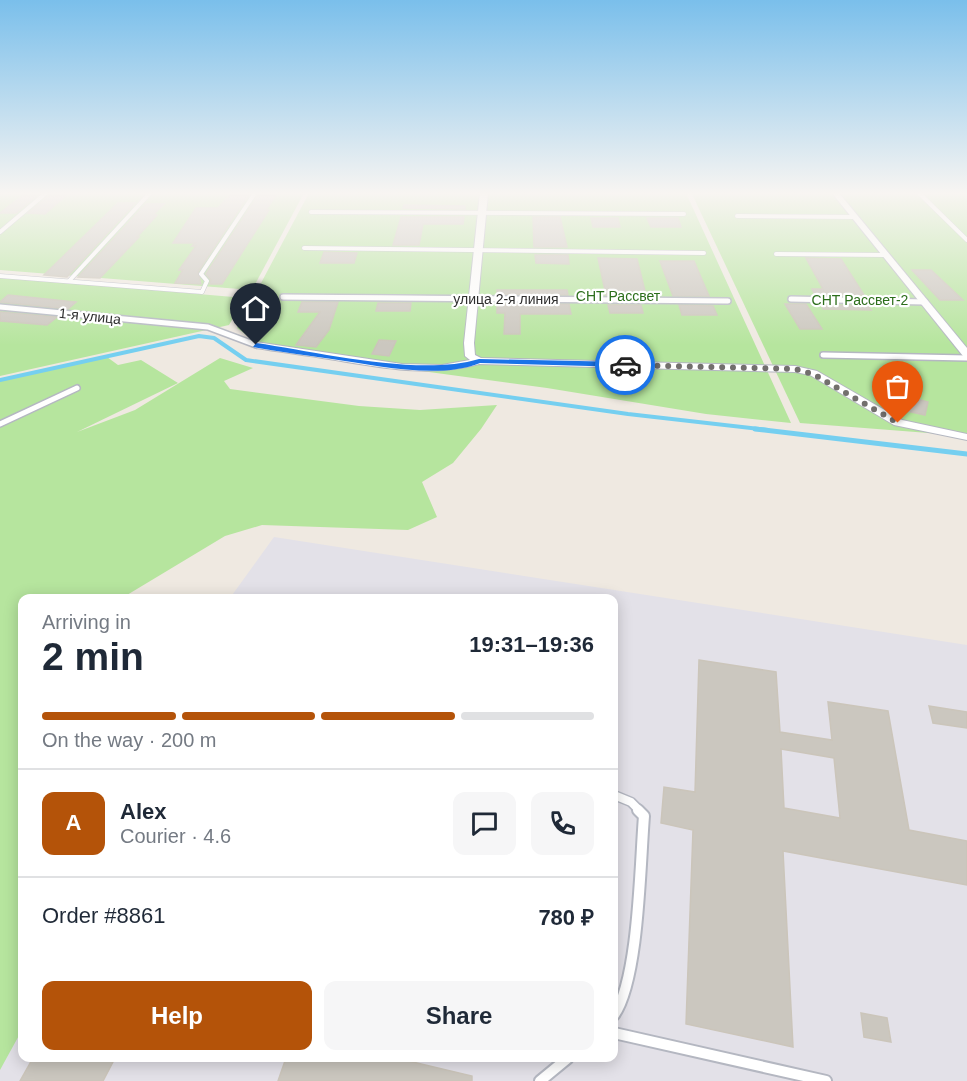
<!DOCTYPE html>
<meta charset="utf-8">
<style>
:root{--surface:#fff;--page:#f6f6f7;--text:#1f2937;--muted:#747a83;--line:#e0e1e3;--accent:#b45309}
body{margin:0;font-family:Arial,sans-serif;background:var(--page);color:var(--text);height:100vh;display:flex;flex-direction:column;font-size:22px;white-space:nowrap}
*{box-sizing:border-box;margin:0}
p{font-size:20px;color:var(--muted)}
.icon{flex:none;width:33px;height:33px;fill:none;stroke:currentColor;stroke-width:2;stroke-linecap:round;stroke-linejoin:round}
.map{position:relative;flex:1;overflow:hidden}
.drawer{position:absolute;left:18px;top:594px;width:600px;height:468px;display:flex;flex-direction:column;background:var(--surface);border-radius:12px;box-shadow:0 3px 15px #0003}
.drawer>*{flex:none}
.pin{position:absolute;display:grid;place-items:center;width:51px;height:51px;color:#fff;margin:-62px -26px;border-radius:50% 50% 50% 0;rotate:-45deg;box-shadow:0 0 6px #0007}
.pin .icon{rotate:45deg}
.courier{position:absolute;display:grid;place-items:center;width:60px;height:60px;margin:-30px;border:4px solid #1a73e8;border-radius:50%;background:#fff;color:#222;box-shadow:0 2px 8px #0007}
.head em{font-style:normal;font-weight:600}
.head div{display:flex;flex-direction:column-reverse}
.head{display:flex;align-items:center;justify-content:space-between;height:102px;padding:0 24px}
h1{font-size:39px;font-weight:600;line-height:45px}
.bar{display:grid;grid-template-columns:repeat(4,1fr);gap:9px 6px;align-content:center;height:72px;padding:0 24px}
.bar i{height:8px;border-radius:4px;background:var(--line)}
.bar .selected{background:var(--accent)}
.bar p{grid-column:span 4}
.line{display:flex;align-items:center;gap:15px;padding:0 24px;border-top:2px solid var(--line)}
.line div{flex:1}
.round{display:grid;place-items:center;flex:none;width:63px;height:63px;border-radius:12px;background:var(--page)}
.cta{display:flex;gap:12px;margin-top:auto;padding:12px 24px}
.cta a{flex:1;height:69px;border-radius:12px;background:var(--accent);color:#fff;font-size:24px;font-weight:600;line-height:69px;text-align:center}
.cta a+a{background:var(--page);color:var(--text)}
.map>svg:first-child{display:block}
.industrial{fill:#e3e1e8}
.green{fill:#b6e59e}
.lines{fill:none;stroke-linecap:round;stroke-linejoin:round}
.stream-far1{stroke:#75cff0;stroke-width:4}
.stream{stroke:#75cff0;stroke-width:5}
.building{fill:#cbc7bf;stroke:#cbc5ba;stroke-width:1.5;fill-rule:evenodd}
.service-far3-casing{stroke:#b4b7c1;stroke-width:5}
.service-far2-casing{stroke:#b4b7c1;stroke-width:8}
.service-far1-casing{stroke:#b4b7c1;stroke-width:11}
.service-casing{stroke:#b4b7c1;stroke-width:14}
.minor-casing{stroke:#b4b7c1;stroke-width:2}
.service-far3{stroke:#fff;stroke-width:4}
.service-far2{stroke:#fff;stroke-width:5}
.service-far1{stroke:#fff;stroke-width:8}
.service{stroke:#fff;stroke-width:10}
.minor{fill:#fff;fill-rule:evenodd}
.route{fill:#1a73e8}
.done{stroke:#726f6d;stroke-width:6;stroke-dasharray:0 10.8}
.labels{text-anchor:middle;stroke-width:4.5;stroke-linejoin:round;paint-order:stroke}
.far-park-label{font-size:14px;fill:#2c6e1b;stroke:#fff}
.far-street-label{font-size:14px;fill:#2e2e2e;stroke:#fff}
</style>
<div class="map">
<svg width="967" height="1081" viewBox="0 0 967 1081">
<rect width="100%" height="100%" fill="#efe9e1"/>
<path class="industrial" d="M274,537L967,645V1081H0V926L22,894V1058H614V598H230Z"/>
<g class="green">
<path d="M304,193L252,290L0,270V194Z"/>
<path d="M309,193H686L791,423L706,414L547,388L267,350L237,328Z"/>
<path d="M967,193V436L800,423L692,194Z"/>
<path d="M0,277L245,298L229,325L0,376Z"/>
<path d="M107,357L118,365L141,360L178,383L77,432L135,410L220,358L253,368L224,381L230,389L359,406L420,410L497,405L481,429L453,463L422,482L437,517L408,530L262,525L225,536L122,598H22V1030L0,1070V381Z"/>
</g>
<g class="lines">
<path class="stream-far1" d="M0,380L199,336L214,338L246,360L628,414L768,430"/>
<path class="stream" d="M755,429L967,454"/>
</g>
<g class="building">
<path d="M231,194H249L198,272L201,284L175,283L183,270H179L196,246H192L195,243H173L196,208H218Z"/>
<path d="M259,194L276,195L266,210H269L222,284H210L211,280L206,274Z"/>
<path d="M22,196H36L16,213H0Z"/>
<path d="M49,196H65L45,214L28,213Z"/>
<path d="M118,203H135L67,277L44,275Z"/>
<path d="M146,204H164L154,214L157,215L137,237H139L100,278L78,277Z"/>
<path d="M404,205L465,206V209L403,208Z"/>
<path d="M401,217H464L463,224H423L419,245H393Z"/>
<path d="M533,217H560L567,247H534Z"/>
<path d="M591,218H618L620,227H593Z"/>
<path d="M647,218H678L681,227H651Z"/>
<path d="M324,252L357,253L354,263H320Z"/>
<path d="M535,255H568L569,264L536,263Z"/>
<path d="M598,258L637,259L646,295H606Z"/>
<path d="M806,258L841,259L864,295H815L812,289H823Z"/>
<path d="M660,261H694L709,296H673Z"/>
<path d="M912,270H931L963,300H940Z"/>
<path d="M497,290H567L568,295L497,294Z"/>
<path d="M8,295L76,302L68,309L0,302Z"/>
<path d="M302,302H338L329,330L316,347L296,345L320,312H298Z"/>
<path d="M378,303H411L410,311H376Z"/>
<path d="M497,304H569L571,314H520V334H504L505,313H497Z"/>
<path d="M785,304H806L822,329H800Z"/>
<path d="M608,305H641L643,313H610Z"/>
<path d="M679,305L713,306L717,315H682Z"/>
<path d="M821,305L868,306L871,310L823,309Z"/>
<path d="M0,312L57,317L47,325L0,321Z"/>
<path d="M379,340L396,341L389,356L372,354Z"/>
<path d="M906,396L928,402L925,415L902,410Z"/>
<path d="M699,660L776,672L780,732L832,740L828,702L888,711L909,830L967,841V885L783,851L793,1047L686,1024L693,830L661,823L664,787L695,792ZM781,749L834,758L840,818L784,808Z"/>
<path d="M929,706L967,712V728L933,723Z"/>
<path d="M861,1013L887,1018L891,1042L864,1037Z"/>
<path d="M33,1058H115L103,1081H20Z"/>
<path d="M286,1058H396L472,1076V1081H278Z"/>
</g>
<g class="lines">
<g class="service-far3-casing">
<g id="service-far3">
<path d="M919,193L967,240"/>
<path d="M311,212L684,214"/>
<path d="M737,216L855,217"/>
<path d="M0,232L46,193"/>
<path d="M304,248L704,253"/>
<path d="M776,254L886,255"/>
<path d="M0,276L202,292L207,281L201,274L255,193"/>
<path d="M69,281L150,193"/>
<path d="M283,297L430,298"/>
</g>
</g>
<g class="service-far2-casing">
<g id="service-far2">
<path d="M283,297L728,301"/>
<path d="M791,299L925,302"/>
<path d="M0,307L208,327L256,345"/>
<path d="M823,355L967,358"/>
<path d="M0,424L77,388"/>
</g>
</g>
<g class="service-far1-casing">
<path id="service-far1" d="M614,795L631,802L640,811"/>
</g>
<g class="service-casing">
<g id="service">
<path d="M614,1015C639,979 640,864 644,816L638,810"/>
<path d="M614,1033L826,1081"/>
<path d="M540,1081L568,1058"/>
</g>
</g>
<g class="minor-casing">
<g id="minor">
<path d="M480,193H488L474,343L475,355L481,358L795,366L817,371L902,420L967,434V440L894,425L810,375L795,372L479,364C429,378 379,367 329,359C305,355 280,352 256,348L251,345L256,342L402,364L442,365L470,360L465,356L464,343Z"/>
<path d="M832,193H839L967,348V357L963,356Z"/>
</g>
</g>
<use href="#service-far3" class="service-far3"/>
<use href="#service-far2" class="service-far2"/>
<use href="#service-far1" class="service-far1"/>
<use href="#service" class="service"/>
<use href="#minor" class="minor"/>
</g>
<linearGradient id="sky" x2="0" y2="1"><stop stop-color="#7abfeb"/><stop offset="0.56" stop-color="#f8f5f2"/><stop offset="1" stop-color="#f8f5f2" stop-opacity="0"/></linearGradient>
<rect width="967" height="345" fill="url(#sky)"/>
<path class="route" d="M256,343C319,352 419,377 479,359L625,362L629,365L625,367L480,363C438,380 376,365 332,359C306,355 279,352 253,347Z"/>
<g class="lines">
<path class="done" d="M625,365L795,369L813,374L898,423"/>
</g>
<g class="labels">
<g class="far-park-label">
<text x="618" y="301">СНТ Рассвет</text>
<text x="860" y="305">СНТ Рассвет-2</text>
</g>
<g class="far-street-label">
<text x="506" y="304">улица 2-я линия</text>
<text transform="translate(90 316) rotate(6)" y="5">1-я улица</text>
</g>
</g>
</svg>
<div class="pin" style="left:898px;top:423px;background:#ea580c"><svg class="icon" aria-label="bag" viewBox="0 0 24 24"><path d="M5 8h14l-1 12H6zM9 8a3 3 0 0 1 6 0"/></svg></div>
<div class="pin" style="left:256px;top:345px;background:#1f2937"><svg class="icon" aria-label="home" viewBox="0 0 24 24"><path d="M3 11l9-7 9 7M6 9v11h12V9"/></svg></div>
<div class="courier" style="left:625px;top:365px"><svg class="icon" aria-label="car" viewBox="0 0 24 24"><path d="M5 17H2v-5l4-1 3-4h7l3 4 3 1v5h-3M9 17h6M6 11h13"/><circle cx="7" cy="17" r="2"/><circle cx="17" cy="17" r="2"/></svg></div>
<section class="drawer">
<div class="head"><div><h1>2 min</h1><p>Arriving in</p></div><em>19:31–19:36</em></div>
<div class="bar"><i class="selected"></i><i class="selected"></i><i class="selected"></i><i></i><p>On the way · 200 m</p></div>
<div class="line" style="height:108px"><b class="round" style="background:var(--accent);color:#fff">A</b><div><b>Alex</b><p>Courier · 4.6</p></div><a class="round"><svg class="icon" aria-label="chat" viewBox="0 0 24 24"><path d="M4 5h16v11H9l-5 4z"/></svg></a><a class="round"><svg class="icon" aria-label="phone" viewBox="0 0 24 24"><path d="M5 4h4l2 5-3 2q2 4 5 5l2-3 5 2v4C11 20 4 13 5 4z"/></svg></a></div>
<div class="line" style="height:78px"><div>Order #8861</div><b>780 ₽</b></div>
<div class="cta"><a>Help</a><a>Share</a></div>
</section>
</div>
